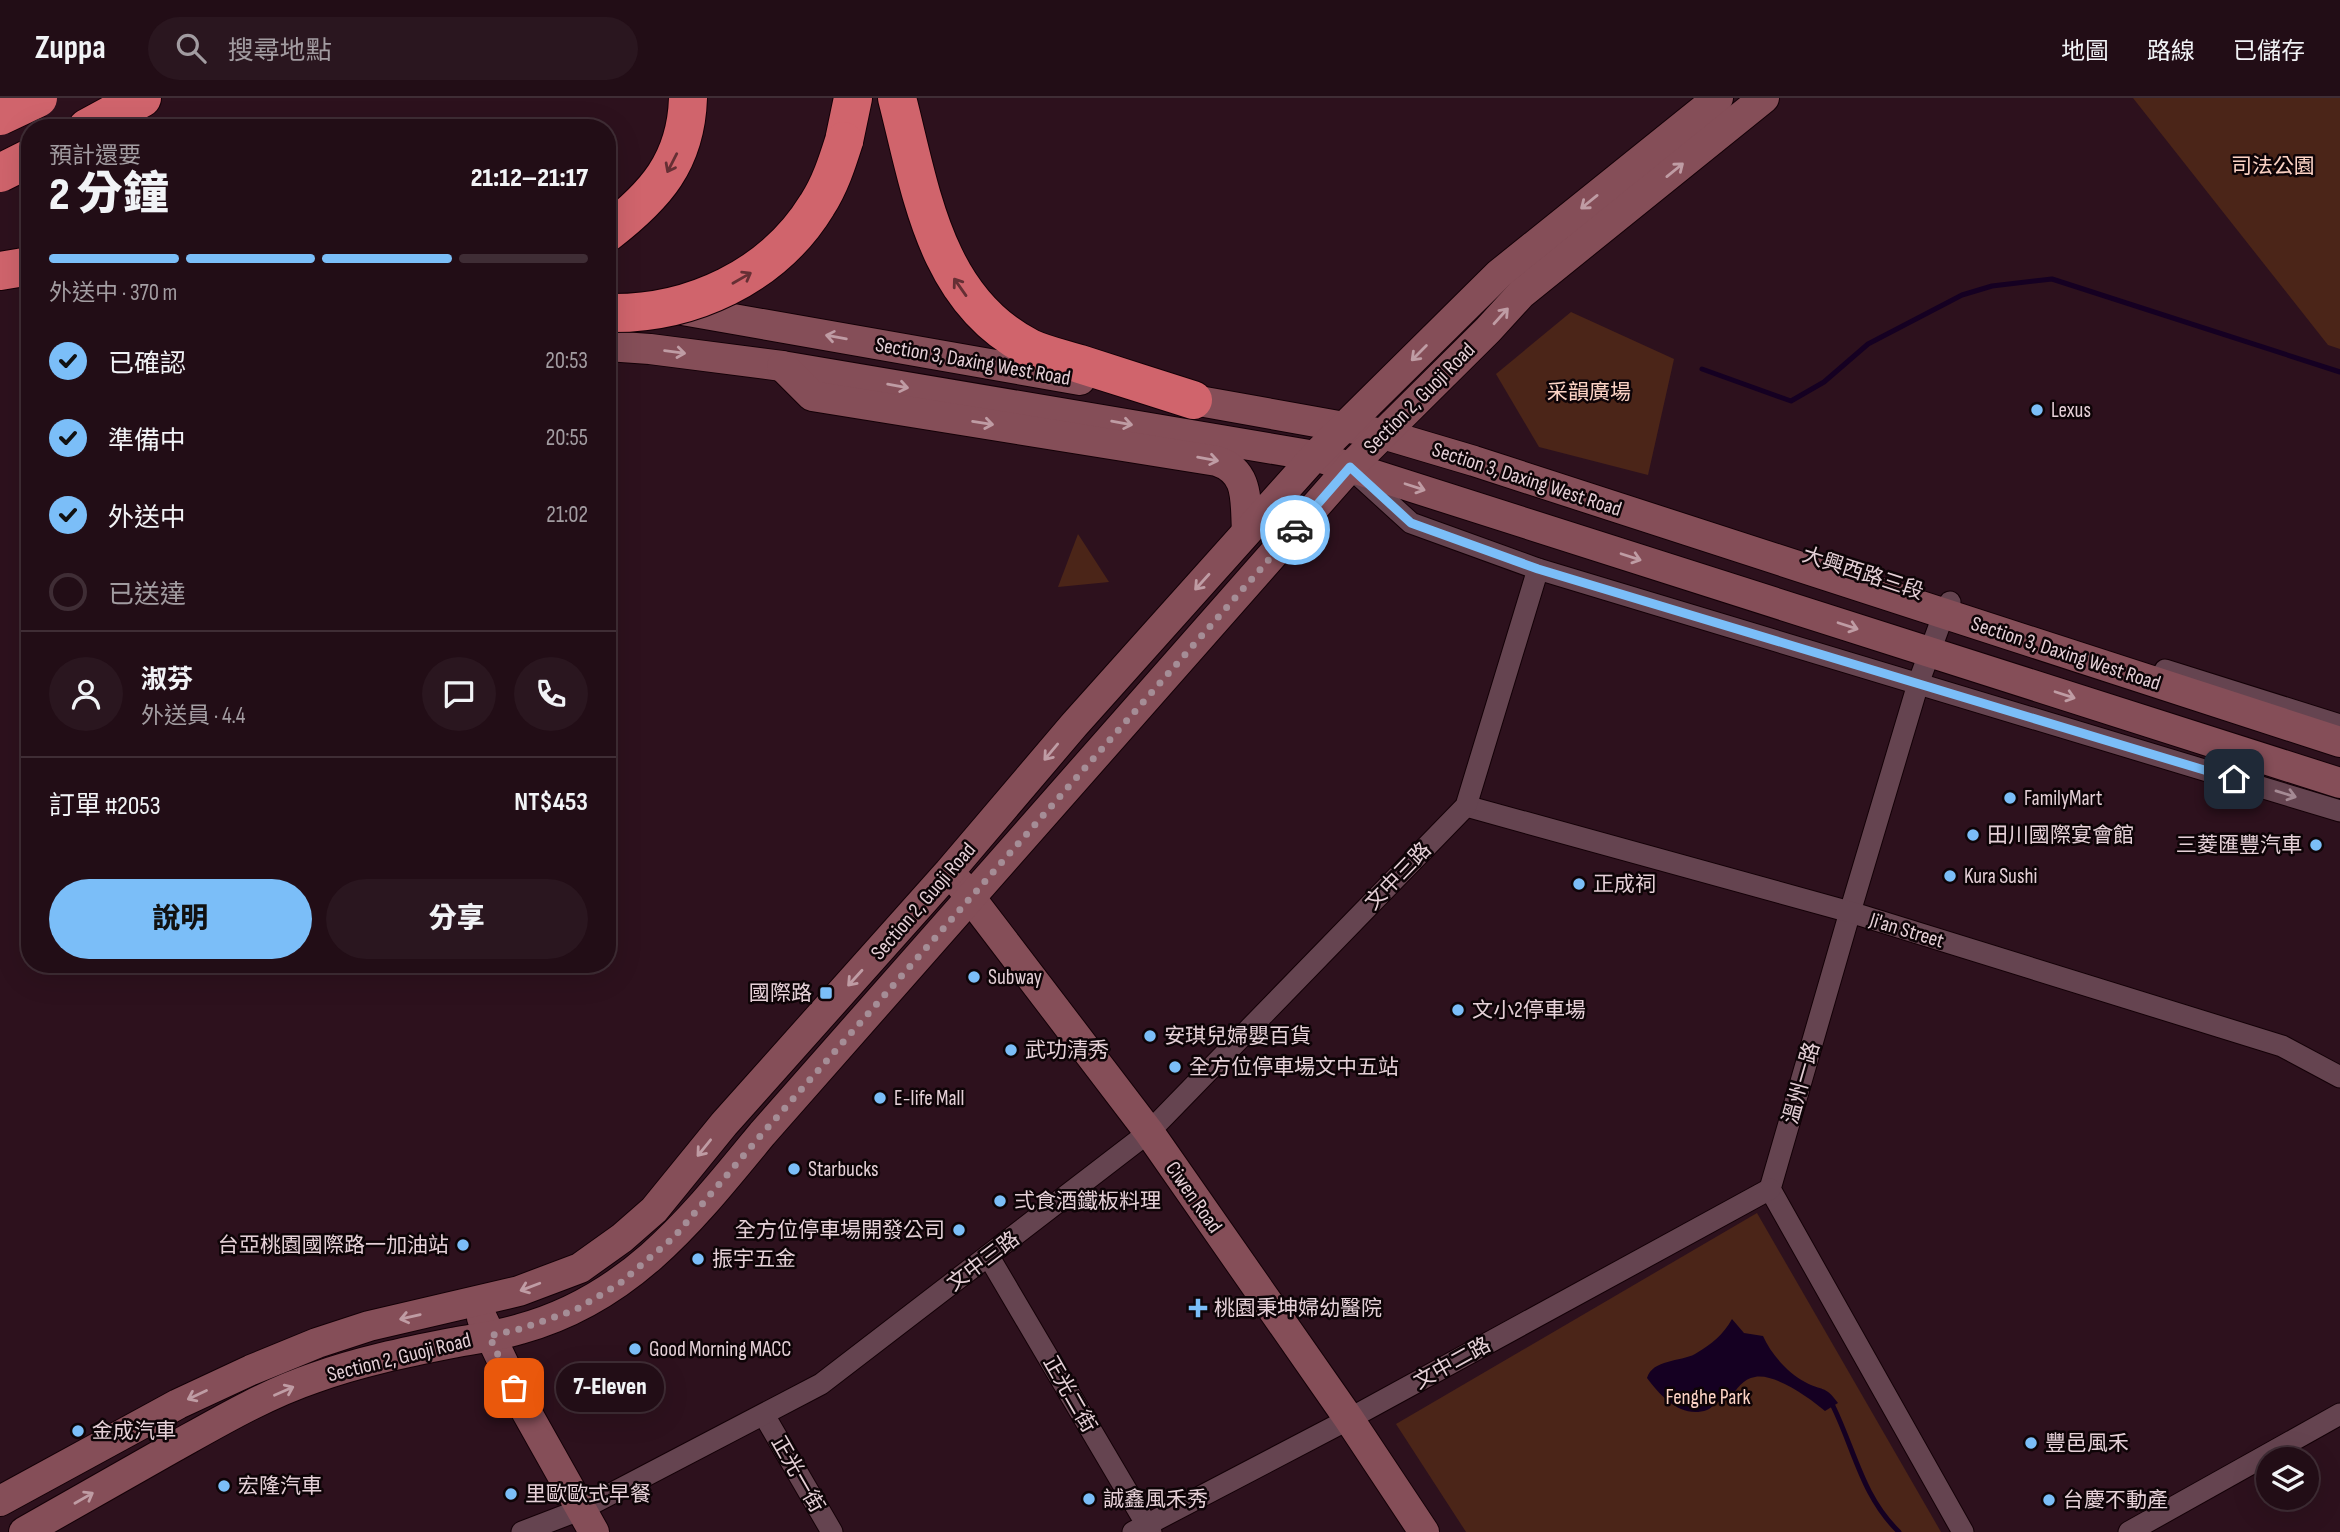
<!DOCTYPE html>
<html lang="zh-TW">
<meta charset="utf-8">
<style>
:root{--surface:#220d16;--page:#2a161f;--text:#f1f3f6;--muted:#a29ca1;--line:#3f2d35;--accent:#7bbef8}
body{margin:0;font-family:"Sofia Sans Condensed","Noto Sans TC",sans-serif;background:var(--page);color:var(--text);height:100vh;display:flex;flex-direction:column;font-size:26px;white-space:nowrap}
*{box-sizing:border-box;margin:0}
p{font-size:23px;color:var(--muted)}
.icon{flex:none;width:38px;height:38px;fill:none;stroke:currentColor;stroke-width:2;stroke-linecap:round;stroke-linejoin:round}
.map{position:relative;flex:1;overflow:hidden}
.drawer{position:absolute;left:21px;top:21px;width:595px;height:854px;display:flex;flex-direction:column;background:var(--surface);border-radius:28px;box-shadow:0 7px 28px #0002,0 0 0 2px var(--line)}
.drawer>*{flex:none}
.tools{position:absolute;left:2256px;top:1349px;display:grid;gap:14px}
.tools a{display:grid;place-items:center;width:63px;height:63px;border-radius:50%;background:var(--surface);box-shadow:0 7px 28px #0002,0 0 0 2px var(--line);font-size:35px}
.pin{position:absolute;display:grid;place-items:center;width:60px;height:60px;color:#fff;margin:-30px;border-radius:14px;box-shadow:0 4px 10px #0006}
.courier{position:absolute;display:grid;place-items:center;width:70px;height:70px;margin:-35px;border:5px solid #7bbef8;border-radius:50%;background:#fff;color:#222;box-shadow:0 2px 9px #0007}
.bubble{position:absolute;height:49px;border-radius:24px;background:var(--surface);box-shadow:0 7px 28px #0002,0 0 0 2px var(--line);font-size:23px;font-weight:800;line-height:49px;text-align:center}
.headline em{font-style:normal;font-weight:800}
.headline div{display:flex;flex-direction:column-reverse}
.headline{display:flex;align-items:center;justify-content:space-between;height:119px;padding:0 28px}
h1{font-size:46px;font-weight:800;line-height:52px}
.bar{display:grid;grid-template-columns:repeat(4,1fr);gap:10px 7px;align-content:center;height:84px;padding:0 28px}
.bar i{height:9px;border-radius:5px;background:var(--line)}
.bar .on{background:var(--accent)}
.bar p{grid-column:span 4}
.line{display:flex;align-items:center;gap:18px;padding:0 28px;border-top:2px solid var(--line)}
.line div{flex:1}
.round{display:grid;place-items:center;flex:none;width:74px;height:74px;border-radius:37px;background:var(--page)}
ol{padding:0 28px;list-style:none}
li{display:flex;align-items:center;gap:21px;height:77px}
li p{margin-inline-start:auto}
li .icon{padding:7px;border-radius:50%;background:var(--accent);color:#111;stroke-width:4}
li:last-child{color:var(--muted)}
li i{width:38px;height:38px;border:4px solid var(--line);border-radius:50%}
.primary-button{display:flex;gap:14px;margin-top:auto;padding:14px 28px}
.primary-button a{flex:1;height:80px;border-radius:42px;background:var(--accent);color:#111;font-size:28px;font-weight:800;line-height:80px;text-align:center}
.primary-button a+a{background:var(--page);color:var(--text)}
header{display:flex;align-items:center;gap:42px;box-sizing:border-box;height:98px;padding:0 35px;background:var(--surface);border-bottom:2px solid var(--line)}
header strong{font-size:33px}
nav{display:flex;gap:38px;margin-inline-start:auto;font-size:24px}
.search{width:490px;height:63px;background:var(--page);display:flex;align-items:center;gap:18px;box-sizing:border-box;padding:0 24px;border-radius:38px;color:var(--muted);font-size:26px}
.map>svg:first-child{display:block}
.green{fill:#4b2518}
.water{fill:#150022}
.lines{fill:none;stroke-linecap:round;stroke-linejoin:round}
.stream{stroke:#150022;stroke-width:5}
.street-casing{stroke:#140007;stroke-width:23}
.secondary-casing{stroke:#140007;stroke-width:32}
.highway-casing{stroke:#140007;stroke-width:40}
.street{stroke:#654450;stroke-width:21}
.secondary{stroke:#854e58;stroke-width:30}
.highway{stroke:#d0646c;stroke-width:38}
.highway-bridge-casing{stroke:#140007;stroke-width:40;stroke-linecap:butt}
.highway-bridge{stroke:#d0646c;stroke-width:38}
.oneway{stroke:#652f34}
.oneway2{stroke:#bf9ca4}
.oneway3{stroke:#a58a94}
.done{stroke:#a58d96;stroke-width:7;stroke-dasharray:0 12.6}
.route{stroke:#7bbef8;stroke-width:9}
.poi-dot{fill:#7bbef8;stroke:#0e0407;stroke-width:2.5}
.labels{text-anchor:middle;stroke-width:5;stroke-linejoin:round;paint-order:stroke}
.park-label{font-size:21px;fill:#fcd3c5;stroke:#0e0407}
.street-label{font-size:21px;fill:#e5d0d7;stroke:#0e0407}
.poi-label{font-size:21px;fill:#e5d0d7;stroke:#0e0407;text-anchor:start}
</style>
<header>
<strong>Zuppa</strong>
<div class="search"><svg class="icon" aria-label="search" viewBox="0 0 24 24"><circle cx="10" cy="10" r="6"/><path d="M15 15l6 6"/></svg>搜尋地點</div>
<nav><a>地圖</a><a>路線</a><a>已儲存</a></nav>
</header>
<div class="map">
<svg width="2340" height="1434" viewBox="0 0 2340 1434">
<rect width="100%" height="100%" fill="#2d111d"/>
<g class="green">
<path d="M2133,0H2340V251L2328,247Z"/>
<path d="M1571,214L1674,261L1648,377L1539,349L1496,276Z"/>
<path d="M1078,436L1109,484L1058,489Z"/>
<path d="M1757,1115L1941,1434H1466L1396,1326Z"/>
</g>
<path class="water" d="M1732,1221L1744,1235L1763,1238C1771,1256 1788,1275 1805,1284C1823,1294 1824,1286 1838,1305L1825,1313C1811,1301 1775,1275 1755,1279C1743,1281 1736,1291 1731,1300C1726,1302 1719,1303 1715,1306C1712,1308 1710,1311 1707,1312C1682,1321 1661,1299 1647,1280C1653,1261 1680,1264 1695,1256C1712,1246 1723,1237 1732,1221Z"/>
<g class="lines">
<g class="stream">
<path d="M1702,271L1791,303L1824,284L1868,246L1962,197L1992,188L2052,181L2340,274"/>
<path d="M1833,1308C1855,1353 1862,1398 1899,1434"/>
</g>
<g class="street-casing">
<g id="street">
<path d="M1356,375L1411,425L1538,471L2340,713"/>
<path d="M1950,504L1944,515L1918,586L1850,814L1770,1091L1963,1434"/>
<path d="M2165,572L2340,627"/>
<path d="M1466,708L1850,814L2282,948L2340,979"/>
<path d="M989,1159L1151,1434"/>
<path d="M764,1317L832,1434"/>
<path d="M522,1434L582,1411L821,1286L1149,1034L1466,708L1538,471"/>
<path d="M1133,1434L1349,1321L1770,1091"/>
<path d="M2129,1434L2340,1316"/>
</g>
</g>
<g class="secondary-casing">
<g id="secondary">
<path d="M671,210L1080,282"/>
<path d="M607,248L650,251L782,268L1315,358L2340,685"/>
<path d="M782,268L812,298L1217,363C1250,374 1245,403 1247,433"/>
<path d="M1171,298L1383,336L1474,363L2340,644"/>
<path d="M960,786L1149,1034L1349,1321L1424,1434"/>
<path d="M482,1220L526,1313L594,1434"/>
<path d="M0,1403L178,1306L251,1272L317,1245L369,1228L519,1193L580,1170L622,1140L654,1112L724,1026L949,774L1074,627L1315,358L1499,176L1718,0"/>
<path d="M24,1434C73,1406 123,1378 172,1350C217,1325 264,1297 314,1280C358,1264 406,1254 452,1245C474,1241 498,1238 520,1231C630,1201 692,1121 762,1036L1350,369L1488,232L1521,196L1764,0"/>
</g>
</g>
<g class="highway-casing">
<g id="highway">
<path d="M897,0C921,93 935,202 1030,250C1045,257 1064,261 1080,266C1118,278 1155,290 1193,302"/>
<path d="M87,30L142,0"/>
<path d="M844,43L853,0"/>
<path d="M607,135C655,98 686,64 688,0"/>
<path d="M0,173L30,168"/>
</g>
</g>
<use href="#street" class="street"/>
<use href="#secondary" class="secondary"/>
<use href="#highway" class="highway"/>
<g class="highway-bridge-casing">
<g id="highway-bridge">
<path d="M0,18L38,0"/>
<path d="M0,75L30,60"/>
<path d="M607,215C690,217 773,179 817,107C830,87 837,65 844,43"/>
</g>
</g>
<use href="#highway-bridge" class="highway-bridge"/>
</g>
<defs><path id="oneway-shaft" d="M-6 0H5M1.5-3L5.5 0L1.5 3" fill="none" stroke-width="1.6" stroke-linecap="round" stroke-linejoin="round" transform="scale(1.75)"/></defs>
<g class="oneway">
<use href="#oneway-shaft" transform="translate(672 65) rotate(117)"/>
<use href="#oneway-shaft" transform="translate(742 180) rotate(-30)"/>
<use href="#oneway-shaft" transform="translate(960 189) rotate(-125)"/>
</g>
<g class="oneway2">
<use href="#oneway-shaft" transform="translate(1675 72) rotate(-39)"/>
<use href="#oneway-shaft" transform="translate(1589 104) rotate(141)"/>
<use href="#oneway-shaft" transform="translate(1501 218) rotate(-48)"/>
<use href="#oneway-shaft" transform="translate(836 239) rotate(-170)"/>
<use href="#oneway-shaft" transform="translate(675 254) rotate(7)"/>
<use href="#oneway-shaft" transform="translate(1419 255) rotate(135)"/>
<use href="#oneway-shaft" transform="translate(898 288) rotate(10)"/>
<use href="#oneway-shaft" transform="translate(983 325) rotate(9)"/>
<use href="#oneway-shaft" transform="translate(1122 325) rotate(10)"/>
<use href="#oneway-shaft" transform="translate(1208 361) rotate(10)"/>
<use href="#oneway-shaft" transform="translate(1415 389) rotate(18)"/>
<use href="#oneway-shaft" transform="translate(1631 459) rotate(18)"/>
<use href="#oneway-shaft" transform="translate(1202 484) rotate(132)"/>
<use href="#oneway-shaft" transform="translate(1848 528) rotate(18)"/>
<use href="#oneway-shaft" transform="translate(2065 597) rotate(18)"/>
<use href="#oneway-shaft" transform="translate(1051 654) rotate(130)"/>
<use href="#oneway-shaft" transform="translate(855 880) rotate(132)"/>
<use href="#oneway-shaft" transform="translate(704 1050) rotate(129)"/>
<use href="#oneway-shaft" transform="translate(530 1189) rotate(159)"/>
<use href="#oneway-shaft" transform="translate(410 1219) rotate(167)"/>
<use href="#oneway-shaft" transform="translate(284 1293) rotate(-24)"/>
<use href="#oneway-shaft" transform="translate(197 1297) rotate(155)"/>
<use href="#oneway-shaft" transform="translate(84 1400) rotate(-30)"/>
</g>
<use class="oneway3" href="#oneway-shaft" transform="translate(2286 696) rotate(17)"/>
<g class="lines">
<path class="done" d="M514,1290L489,1238L520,1231L575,1212L619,1186L674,1139L762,1036L1295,432"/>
<path class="route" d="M1295,432L1350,369L1411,425L1538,471L2234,681"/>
</g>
<g class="poi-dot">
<circle cx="2037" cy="312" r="7"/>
<circle cx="2010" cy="700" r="7"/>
<circle cx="1973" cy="737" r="7"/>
<circle cx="2316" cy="747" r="7"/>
<circle cx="1950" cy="778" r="7"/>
<circle cx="1579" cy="786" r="7"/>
<circle cx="974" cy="879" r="7"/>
<rect x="819" y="888" width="14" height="14" rx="3.5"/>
<circle cx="1458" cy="912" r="7"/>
<circle cx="1150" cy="938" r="7"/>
<circle cx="1011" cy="952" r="7"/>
<circle cx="1175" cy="969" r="7"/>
<circle cx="880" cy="1000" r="7"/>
<circle cx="794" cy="1071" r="7"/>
<circle cx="1000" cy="1103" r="7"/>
<circle cx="959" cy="1132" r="7"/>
<circle cx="463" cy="1147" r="7"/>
<circle cx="698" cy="1161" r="7"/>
<path d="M1194.5 1199.5h7v7h7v7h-7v7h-7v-7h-7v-7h7z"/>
<circle cx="635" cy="1251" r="7"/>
<circle cx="78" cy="1333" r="7"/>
<circle cx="2031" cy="1345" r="7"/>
<circle cx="224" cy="1388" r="7"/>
<circle cx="511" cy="1396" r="7"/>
<circle cx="1089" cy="1401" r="7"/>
<circle cx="2049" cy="1402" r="7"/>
</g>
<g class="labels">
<g class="park-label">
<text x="2273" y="75">司法公園</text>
<text x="1589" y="301">采韻廣場</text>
<text x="1708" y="1306">Fenghe Park</text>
</g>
<g class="street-label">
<text transform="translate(973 263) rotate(10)" y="7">Section 3, Daxing West Road</text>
<text transform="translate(1419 300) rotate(-45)" y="7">Section 2, Guoji Road</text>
<text transform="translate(1527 381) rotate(18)" y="7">Section 3, Daxing West Road</text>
<text transform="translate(1863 475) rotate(18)" y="7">大興西路三段</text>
<text transform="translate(2066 555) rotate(18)" y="7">Section 3, Daxing West Road</text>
<text transform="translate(1398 778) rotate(-46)" y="7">文中三路</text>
<text transform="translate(923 803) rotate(-49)" y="7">Section 2, Guoji Road</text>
<text transform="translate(1907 832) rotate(17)" y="7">Ji'an Street</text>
<text transform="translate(1801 985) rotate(-74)" y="7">溫州一路</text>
<text transform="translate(1194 1099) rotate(55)" y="7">Ciwen Road</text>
<text transform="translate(983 1163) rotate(-37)" y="7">文中三路</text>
<text transform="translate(399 1259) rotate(-14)" y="7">Section 2, Guoji Road</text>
<text transform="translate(1452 1265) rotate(-29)" y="7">文中二路</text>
<text transform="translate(1070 1296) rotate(60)" y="7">正光二街</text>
<text transform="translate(798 1376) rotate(60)" y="7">正光一街</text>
</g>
<g class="poi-label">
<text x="2051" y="319">Lexus</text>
<text x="2024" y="707">FamilyMart</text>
<text x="1987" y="744">田川國際宴會館</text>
<text x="2302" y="754" text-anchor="end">三菱匯豐汽車</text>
<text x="1964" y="785">Kura Sushi</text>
<text x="1593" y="793">正成祠</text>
<text x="988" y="886">Subway</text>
<text x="812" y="902" text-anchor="end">國際路</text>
<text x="1472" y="919">文小2停車場</text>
<text x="1164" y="945">安琪兒婦嬰百貨</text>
<text x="1025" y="959">武功清秀</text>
<text x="1189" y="976">全方位停車場文中五站</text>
<text x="894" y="1007">E-life Mall</text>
<text x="808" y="1078">Starbucks</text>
<text x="1014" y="1110">弍食酒鐵板料理</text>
<text x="945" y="1139" text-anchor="end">全方位停車場開發公司</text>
<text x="449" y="1154" text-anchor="end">台亞桃園國際路一加油站</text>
<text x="712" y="1168">振宇五金</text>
<text x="1214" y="1217">桃園秉坤婦幼醫院</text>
<text x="649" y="1258">Good Morning MACC</text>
<text x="92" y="1340">金成汽車</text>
<text x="2045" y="1352">豐邑風禾</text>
<text x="238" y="1395">宏隆汽車</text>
<text x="525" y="1403">里歐歐式早餐</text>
<text x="1103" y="1408">誠鑫風禾秀</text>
<text x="2063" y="1409">台慶不動產</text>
</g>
</g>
</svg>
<div class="tools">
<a><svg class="icon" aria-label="layers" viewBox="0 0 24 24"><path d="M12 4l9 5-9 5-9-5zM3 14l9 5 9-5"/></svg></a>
</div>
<div class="pin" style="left:514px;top:1290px;background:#ea580c"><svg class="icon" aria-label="bag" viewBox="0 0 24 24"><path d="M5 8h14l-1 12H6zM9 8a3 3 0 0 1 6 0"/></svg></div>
<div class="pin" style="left:2234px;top:681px;background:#1f2937"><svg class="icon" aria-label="home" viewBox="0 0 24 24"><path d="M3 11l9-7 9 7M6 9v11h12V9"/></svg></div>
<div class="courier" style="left:1295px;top:432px"><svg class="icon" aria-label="car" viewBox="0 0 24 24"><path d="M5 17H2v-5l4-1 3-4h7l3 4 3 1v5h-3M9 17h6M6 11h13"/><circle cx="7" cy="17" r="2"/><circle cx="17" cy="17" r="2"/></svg></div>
<div class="bubble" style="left:556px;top:1265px;width:108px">7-Eleven</div>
<section class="drawer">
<div class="headline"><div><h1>2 分鐘</h1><p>預計還要</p></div><em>21:12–21:17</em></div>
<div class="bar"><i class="on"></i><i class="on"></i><i class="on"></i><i></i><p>外送中 · 370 m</p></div>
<ol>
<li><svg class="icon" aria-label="check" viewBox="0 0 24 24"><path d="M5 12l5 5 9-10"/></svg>已確認<p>20:53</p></li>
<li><svg class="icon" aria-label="check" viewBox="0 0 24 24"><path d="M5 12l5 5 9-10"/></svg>準備中<p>20:55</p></li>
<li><svg class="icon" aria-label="check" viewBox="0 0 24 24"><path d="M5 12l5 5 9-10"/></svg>外送中<p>21:02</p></li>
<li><i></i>已送達</li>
</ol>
<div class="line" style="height:126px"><a class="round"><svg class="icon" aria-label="person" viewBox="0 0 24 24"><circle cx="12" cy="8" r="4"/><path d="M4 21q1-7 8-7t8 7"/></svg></a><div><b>淑芬</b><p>外送員 · 4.4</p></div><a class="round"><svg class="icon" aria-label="chat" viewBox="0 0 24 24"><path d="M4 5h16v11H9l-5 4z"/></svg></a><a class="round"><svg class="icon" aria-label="phone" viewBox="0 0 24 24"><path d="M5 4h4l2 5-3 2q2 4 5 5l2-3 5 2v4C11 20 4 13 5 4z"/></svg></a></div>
<div class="line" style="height:91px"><div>訂單 #2053</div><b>NT$453</b></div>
<div class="primary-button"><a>說明</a><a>分享</a></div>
</section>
</div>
